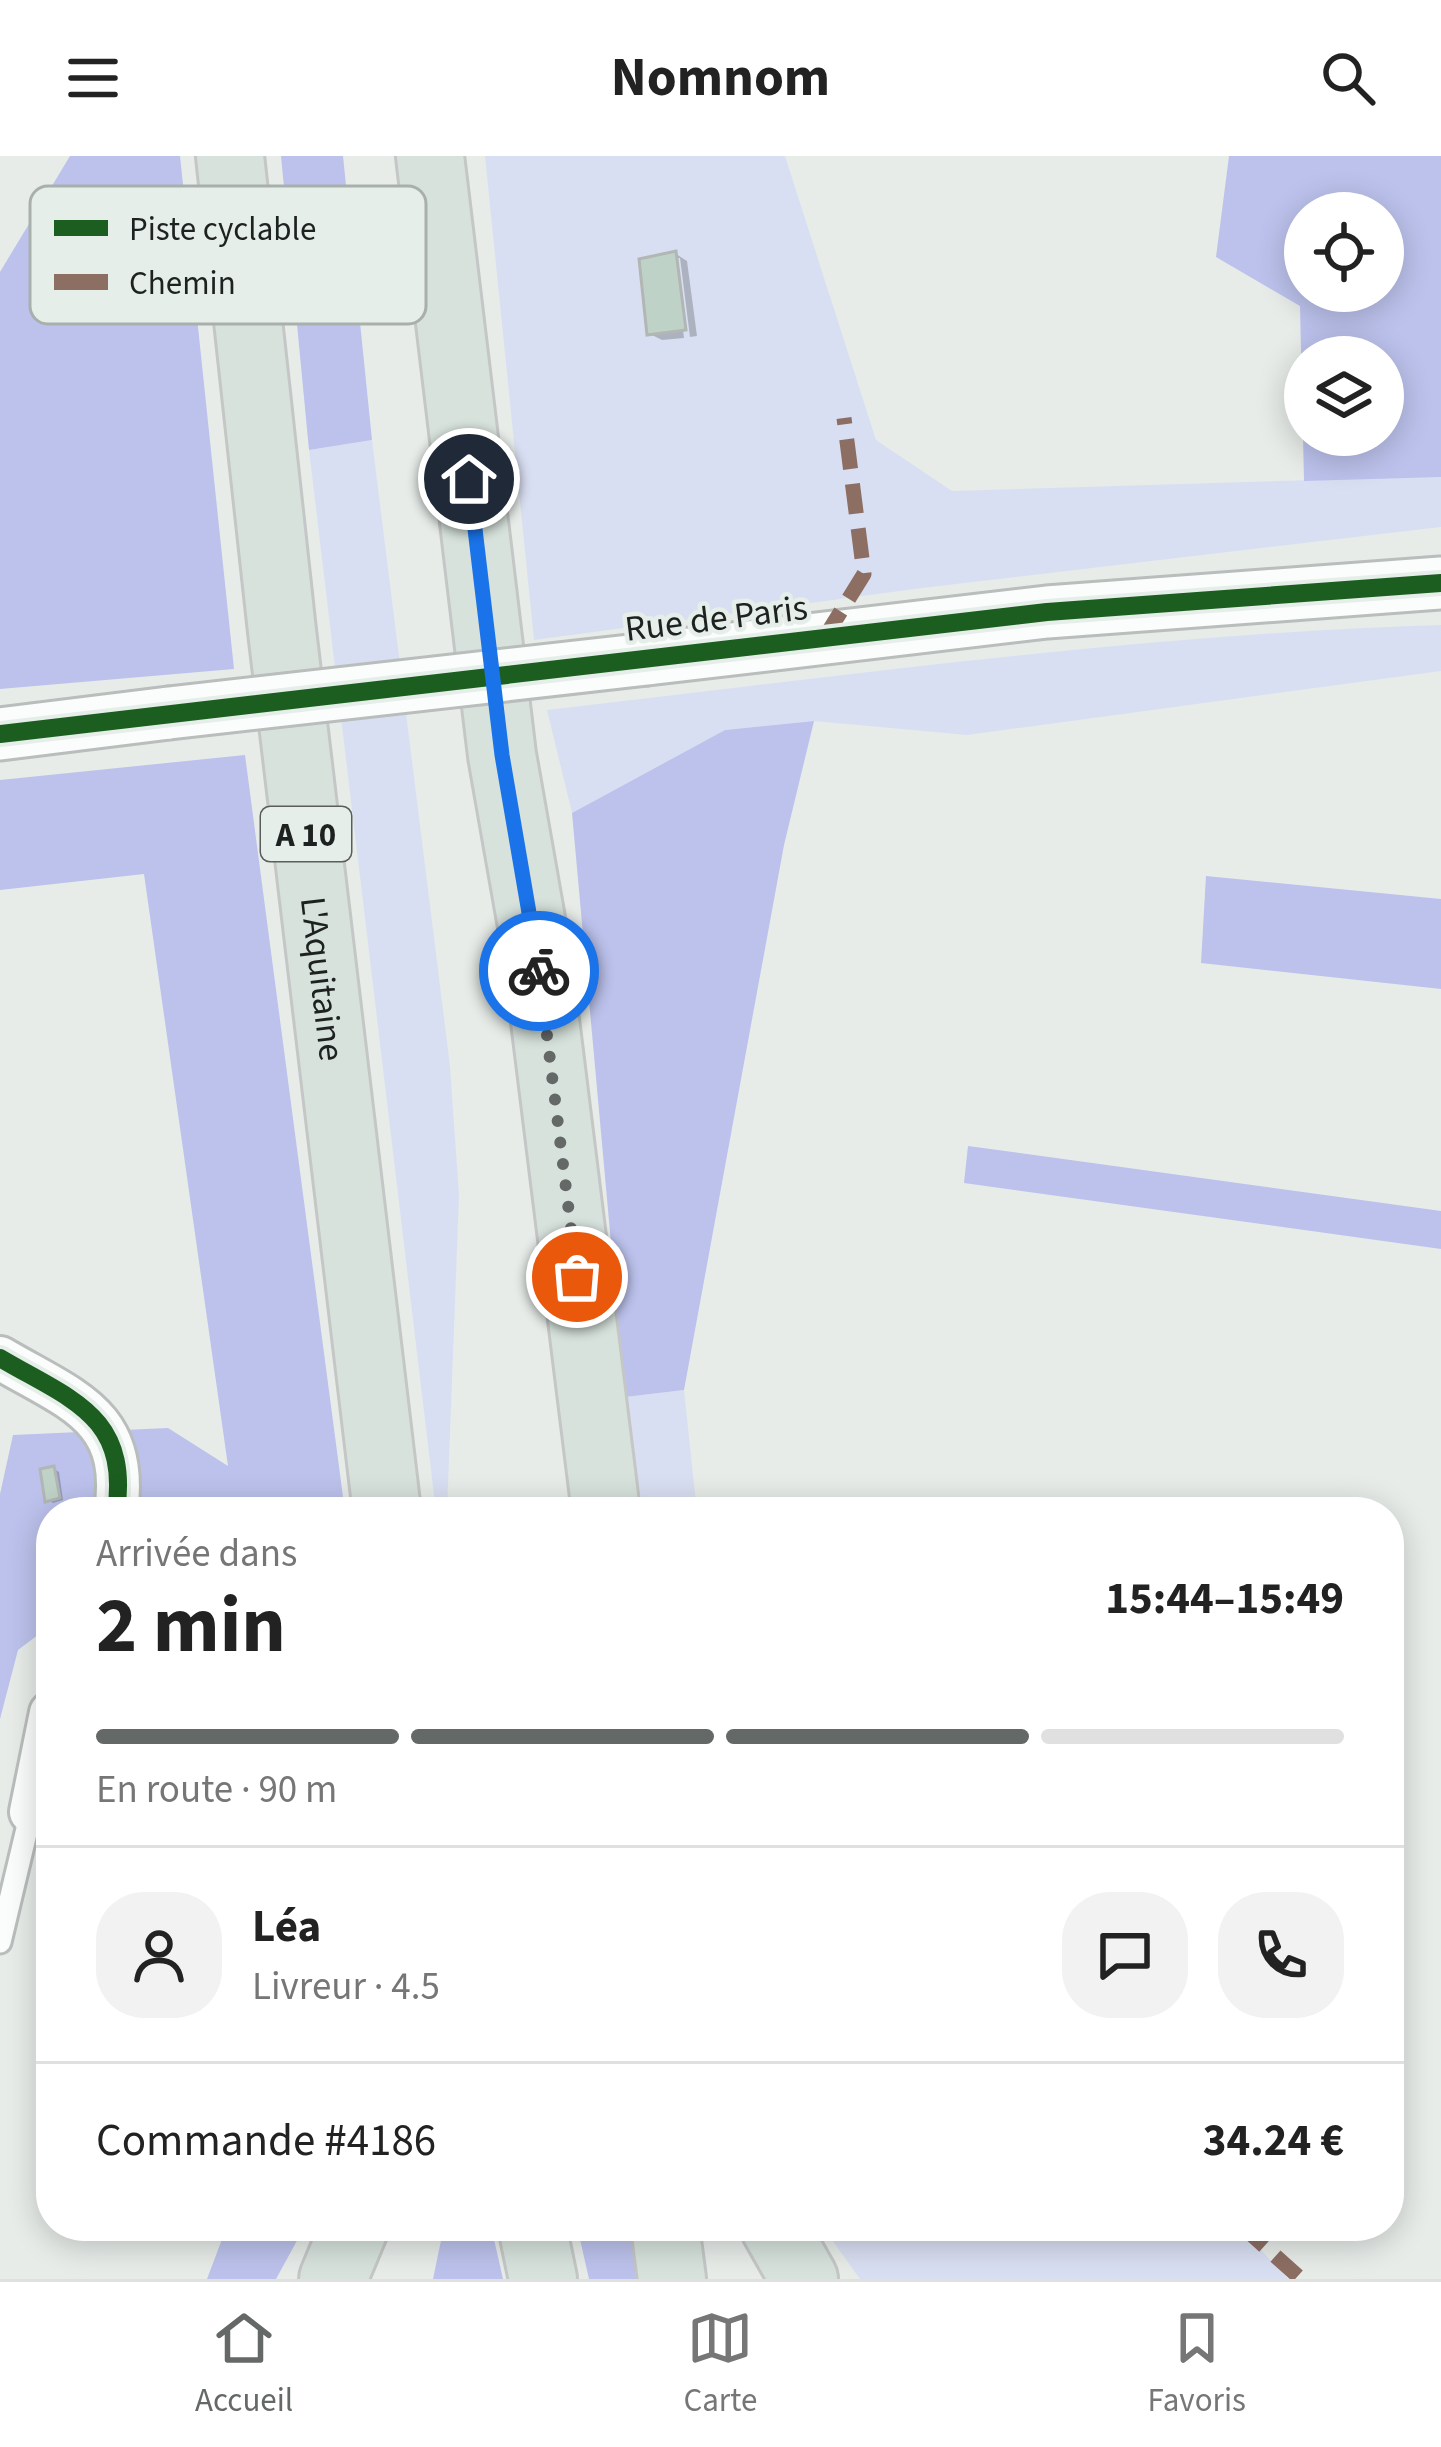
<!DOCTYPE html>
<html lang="fr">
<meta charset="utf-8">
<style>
:root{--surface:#fff;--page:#f2f2f2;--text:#222;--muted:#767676;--line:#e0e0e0;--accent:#646866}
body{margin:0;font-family:"Source Sans 3",sans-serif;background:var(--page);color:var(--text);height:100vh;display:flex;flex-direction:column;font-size:45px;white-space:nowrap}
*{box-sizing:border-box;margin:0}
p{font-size:39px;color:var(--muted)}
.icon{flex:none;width:66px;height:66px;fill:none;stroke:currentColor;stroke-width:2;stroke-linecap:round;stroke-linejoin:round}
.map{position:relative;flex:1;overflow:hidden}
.drawer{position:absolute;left:36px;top:1341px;width:1368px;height:744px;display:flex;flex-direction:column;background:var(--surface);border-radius:48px;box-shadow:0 6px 30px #0003}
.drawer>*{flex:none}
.controls{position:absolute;left:1284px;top:36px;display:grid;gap:24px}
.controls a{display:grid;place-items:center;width:120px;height:120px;border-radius:50%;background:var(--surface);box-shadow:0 6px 30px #0003;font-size:60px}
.pin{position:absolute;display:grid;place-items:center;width:102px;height:102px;color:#fff;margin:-51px;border:6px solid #fff;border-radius:50%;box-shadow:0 3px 12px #0007}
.courier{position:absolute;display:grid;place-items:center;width:120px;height:120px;margin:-60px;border:9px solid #1a73e8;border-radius:50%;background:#fff;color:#222;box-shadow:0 3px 15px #0007}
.summary em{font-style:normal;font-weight:700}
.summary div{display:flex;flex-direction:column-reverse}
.summary{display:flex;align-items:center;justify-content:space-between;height:204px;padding:0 60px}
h1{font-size:78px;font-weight:700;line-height:90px}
.bar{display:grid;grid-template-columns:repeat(4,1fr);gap:18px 12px;align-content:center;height:144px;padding:0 60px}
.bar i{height:15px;border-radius:9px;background:var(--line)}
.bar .selected{background:var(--accent)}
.bar p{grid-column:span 4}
.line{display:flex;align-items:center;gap:30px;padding:0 60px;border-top:3px solid var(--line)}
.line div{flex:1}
.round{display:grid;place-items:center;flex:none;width:126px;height:126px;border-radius:48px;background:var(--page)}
header{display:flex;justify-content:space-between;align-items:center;height:156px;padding:0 60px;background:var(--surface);font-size:54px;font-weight:700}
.tab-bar{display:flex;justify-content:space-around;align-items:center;height:168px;border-top:3px solid var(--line);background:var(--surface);font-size:33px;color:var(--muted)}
.tab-bar a{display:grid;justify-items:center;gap:6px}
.tab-bar .selected{color:var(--accent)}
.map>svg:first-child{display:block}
.green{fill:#d9dff2}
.forest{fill:#bcc2ec;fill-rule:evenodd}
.shadow{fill:#0003}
.building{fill:#bfd2c7;stroke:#b2b6b4;stroke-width:3}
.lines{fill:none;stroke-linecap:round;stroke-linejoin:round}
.service-casing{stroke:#b9bdbb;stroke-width:27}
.minor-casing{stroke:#b9bdbb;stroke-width:48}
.tertiary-casing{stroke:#b9bdbb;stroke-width:57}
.motorway-casing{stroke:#c5c7c6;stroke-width:72}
.service{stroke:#fbfcfc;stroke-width:21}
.minor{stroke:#fbfcfc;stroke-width:42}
.tertiary{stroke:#fbfcfc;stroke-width:51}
.motorway{stroke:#d7e2dc;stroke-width:66}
.tertiary-bridge-casing{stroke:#b9bdbb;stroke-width:57;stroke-linecap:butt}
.tertiary-bridge{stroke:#fbfcfc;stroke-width:51}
.quiet{stroke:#8d6e63;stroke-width:15;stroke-dasharray:30 15;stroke-linecap:butt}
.cycleway-casing{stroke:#e5eee8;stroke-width:26}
.cycleway{stroke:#1b5e20;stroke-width:18}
.done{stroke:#646866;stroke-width:12;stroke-dasharray:0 21.6}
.route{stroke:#1a73e8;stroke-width:15}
.labels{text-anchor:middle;stroke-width:9;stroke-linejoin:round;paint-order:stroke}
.shield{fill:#e5eee8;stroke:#595e5b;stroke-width:3}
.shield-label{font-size:33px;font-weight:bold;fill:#1d211f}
.street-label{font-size:36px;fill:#1d211f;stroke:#e5eee8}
.key{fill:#e5eee8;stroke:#a9b0ac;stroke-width:3}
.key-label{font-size:33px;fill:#1d211f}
</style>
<header><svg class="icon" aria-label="menu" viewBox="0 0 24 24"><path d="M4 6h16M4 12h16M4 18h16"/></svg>Nomnom<svg class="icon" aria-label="search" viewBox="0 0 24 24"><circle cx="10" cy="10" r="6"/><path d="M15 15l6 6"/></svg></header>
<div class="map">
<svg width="1441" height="2123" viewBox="0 0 1441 2123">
<rect width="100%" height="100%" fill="#e7ece9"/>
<g class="green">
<path d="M485,0H785L876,284L952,335L1441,320V371L922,432L534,484Z"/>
<path d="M372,284L450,910L459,1040L447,1356H436L309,294Z"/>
<path d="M1441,469V515L967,579L814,565L725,574L572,657L547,554C844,520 1142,478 1441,469Z"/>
<path d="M684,1234L697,1356H643L625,1241Z"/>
<path d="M826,2070H1239L1288,2123H860L830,2081Z"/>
</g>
<g class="forest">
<path d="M70,0H180L234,513L0,533V116Z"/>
<path d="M281,0H343L372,284L309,294Z"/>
<path d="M1229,0H1441V321L1304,325L1300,150L1216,101ZM1305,57H1383V135H1305ZM1305,201H1383V279H1305Z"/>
<path d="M814,565L784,689L684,1234L625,1241L572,657L725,574Z"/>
<path d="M245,599L345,1356H255L253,1351L244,1356H51V1469L18,1494L0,1563V1338L13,1279L168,1272L228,1310L144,718L0,734V624Z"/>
<path d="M1206,720L1441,743V833L1201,807Z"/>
<path d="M968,990L1441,1055V1093L964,1027Z"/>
<path d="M227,2070H305L276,2123H207Z"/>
<path d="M444,2070H491L503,2123H433Z"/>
<path d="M577,2070H630L640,2123H589Z"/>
</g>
<g class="shadow">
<path d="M676,98L687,105L697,180L690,181L680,102H674L684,182L662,184L650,178L642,105Z"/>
<path d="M54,1313L59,1316L63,1344L53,1347L48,1344Z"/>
</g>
<g class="building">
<path d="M676,95L686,174L647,179L639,103Z"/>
<path d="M54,1310L60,1342L45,1346L40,1313Z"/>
</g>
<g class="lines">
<g class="service-casing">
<path id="service" d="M0,1786L31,1656"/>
</g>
<g class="minor-casing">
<g id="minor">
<path d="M0,1202C71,1244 130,1259 116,1356"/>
<path d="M31,1656L51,1557"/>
</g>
</g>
<g class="tertiary-casing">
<g id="tertiary">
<path d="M647,503L1047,456L1441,427"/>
<path d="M0,578L169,557"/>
</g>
</g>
<g class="motorway-casing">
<g id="motorway">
<path id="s1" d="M230,0L282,475L387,1356"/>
<path d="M430,0L502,599L536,792L606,1356"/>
<path d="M532,2070L543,2123"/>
<path d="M665,2070L672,2123"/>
<path d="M774,2070L804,2123"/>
<path d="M333,2123L355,2070"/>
</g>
</g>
<use href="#service" class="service"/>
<use href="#minor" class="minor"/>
<use href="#tertiary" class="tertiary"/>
<use href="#motorway" class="motorway"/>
<g class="tertiary-bridge-casing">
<path id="tertiary-bridge" d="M169,557L647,503"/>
</g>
<use href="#tertiary-bridge" class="tertiary-bridge"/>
<g class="quiet">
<path d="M825,481L864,418L844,262"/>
<path d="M1242,2070L1301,2123"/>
</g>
<g class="cycleway-casing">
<g id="cycleway">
<path d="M0,578L1047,456L1441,427"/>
<path d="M0,1202C71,1244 130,1259 116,1356"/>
</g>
</g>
<use href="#cycleway" class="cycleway"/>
</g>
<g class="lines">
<path class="done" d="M539,815L577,1121"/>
<path class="route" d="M469,323L502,599L539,815"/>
</g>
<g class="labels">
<rect class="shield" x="261" y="651" width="90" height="54" rx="9"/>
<g class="shield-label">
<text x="306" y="690">A 10</text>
</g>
<g class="street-label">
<text transform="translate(716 461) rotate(-7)" y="13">Rue de Paris</text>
<text dy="13" stroke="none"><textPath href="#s1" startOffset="828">L'Aquitaine</textPath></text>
</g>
</g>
<rect x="30" y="30" width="396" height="138" rx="18" class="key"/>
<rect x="54" y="64" width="54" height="16" fill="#1b5e20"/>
<rect x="54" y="118" width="54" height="16" fill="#8d6e63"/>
<g class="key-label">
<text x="129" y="84">Piste cyclable</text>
<text x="129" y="138">Chemin</text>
</g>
</svg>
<div class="controls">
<a><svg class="icon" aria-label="locate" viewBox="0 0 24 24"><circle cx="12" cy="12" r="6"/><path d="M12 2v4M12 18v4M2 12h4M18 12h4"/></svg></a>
<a><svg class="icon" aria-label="layers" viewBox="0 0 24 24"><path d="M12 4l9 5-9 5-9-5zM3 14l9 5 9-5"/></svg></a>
</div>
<div class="pin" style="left:577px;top:1121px;background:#ea580c"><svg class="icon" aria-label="bag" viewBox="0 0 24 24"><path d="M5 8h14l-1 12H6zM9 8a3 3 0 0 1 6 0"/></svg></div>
<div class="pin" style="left:469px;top:323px;background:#1f2937"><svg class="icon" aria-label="home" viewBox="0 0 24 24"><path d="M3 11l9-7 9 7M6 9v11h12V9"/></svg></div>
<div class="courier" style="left:539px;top:815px"><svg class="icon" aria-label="bike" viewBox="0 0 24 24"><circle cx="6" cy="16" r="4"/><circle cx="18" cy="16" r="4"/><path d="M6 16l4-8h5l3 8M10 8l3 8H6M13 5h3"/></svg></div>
<section class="drawer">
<div class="summary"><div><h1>2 min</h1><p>Arrivée dans</p></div><em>15:44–15:49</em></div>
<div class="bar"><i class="selected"></i><i class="selected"></i><i class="selected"></i><i></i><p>En route · 90 m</p></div>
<div class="line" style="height:216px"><a class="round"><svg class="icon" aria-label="person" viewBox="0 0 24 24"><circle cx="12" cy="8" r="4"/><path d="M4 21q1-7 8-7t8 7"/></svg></a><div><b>Léa</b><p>Livreur · 4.5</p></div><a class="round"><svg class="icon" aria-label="chat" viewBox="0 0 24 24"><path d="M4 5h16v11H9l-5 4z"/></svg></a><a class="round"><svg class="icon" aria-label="phone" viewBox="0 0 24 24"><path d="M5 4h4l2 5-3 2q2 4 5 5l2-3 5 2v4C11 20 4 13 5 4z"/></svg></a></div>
<div class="line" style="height:156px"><div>Commande #4186</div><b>34.24 €</b></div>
</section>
</div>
<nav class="tab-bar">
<a class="selected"><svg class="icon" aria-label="home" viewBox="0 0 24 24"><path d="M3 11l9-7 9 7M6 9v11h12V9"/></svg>Accueil</a>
<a><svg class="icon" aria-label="map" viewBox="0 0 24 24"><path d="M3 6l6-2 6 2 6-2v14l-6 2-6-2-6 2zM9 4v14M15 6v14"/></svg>Carte</a>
<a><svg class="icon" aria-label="saved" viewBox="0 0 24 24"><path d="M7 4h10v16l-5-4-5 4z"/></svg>Favoris</a>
</nav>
